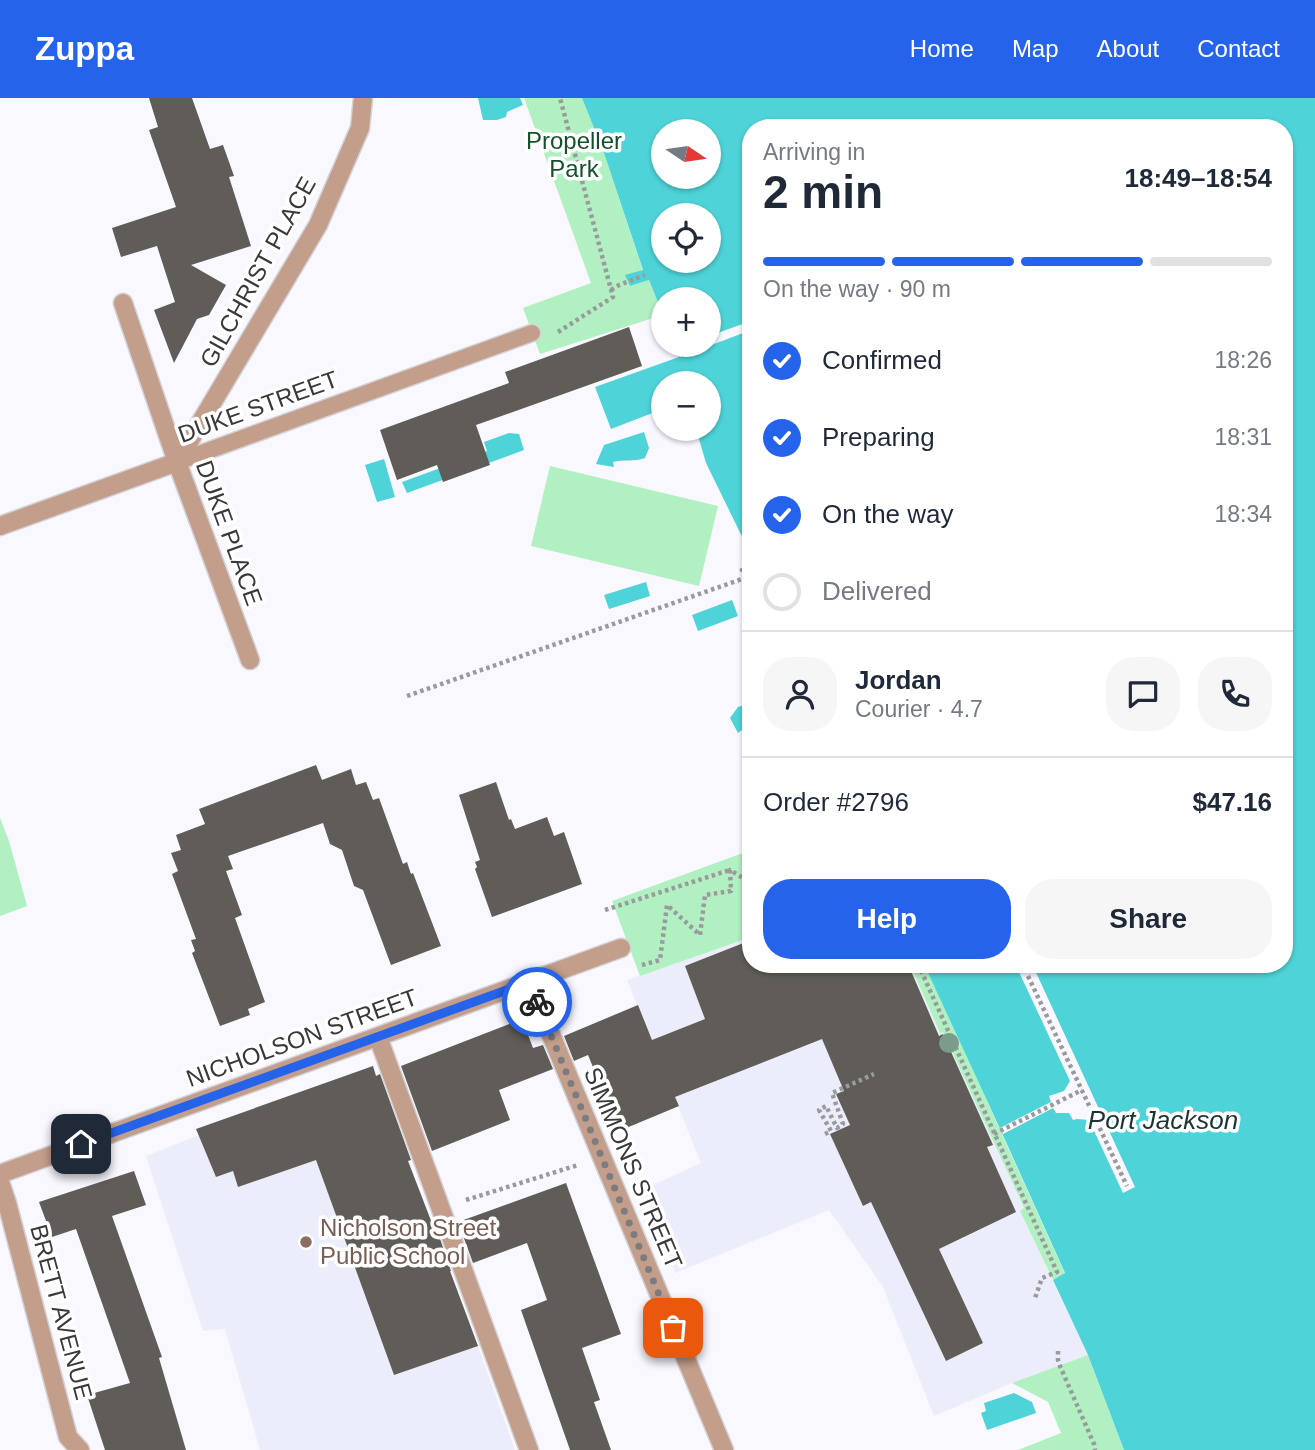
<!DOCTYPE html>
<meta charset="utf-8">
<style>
:root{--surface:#fff;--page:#f6f6f7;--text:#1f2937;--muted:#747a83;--line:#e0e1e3;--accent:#2563eb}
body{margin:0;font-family:Arial,sans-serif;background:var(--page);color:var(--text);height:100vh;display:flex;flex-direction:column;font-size:26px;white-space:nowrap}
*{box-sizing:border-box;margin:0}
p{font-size:23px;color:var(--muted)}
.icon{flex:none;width:38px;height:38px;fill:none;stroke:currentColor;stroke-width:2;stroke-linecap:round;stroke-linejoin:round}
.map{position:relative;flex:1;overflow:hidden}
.drawer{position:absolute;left:742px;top:21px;width:551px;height:854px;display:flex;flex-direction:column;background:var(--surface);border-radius:28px;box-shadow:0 2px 5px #0004}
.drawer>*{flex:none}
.needle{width:46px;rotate:103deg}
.buttons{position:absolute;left:651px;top:21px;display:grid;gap:14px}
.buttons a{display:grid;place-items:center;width:70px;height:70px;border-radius:50%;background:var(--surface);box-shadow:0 2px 5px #0004;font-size:35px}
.pin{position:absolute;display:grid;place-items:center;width:60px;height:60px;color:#fff;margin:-30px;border-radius:14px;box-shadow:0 4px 10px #0006}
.courier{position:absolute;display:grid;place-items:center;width:70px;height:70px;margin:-35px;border:5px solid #2563eb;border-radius:50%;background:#fff;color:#222;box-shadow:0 2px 9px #0007}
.head em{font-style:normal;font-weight:600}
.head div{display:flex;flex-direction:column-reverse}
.head{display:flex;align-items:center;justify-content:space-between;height:119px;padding:0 21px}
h1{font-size:46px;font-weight:600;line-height:52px}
.bar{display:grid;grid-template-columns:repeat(4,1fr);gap:10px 7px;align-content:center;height:84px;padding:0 21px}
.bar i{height:9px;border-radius:5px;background:var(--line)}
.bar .on{background:var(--accent)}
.bar p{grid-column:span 4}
.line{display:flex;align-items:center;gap:18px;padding:0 21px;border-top:2px solid var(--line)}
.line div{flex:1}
.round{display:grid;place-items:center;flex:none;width:74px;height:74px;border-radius:28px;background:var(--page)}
ol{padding:0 21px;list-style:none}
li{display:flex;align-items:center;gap:21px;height:77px}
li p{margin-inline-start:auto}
li .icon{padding:7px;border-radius:50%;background:var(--accent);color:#fff;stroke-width:4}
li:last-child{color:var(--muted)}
li i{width:38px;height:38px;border:4px solid var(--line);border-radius:50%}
.button{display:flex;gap:14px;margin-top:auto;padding:14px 21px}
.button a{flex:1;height:80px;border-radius:28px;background:var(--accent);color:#fff;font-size:28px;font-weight:600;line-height:80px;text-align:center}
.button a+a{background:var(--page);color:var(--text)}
header{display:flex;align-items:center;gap:42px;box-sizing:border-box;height:98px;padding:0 35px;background:var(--accent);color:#fff}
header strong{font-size:33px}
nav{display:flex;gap:38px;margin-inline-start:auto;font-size:24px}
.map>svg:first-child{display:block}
.built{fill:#ecedfa}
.green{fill:#b1f0c1}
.water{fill:#4ed4d8;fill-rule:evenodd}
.pier{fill:#f8f8fe}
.building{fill:#605d59}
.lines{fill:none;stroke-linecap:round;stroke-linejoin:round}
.lane-casing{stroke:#d2d2d7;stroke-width:19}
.street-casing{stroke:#d2d2d7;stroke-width:21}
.path{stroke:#9a9a9e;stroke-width:4.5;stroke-dasharray:3.5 3.5;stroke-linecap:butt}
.lane{stroke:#c39e8b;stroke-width:16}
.street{stroke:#c39e8b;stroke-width:18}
.tree{fill:#7b9c8a}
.done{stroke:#7c7c7f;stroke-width:7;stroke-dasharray:0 12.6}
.route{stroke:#2563eb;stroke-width:9}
.education-dot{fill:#8d6e63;stroke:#fff;stroke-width:2.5}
.labels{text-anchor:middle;stroke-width:7;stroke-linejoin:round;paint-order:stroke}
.park-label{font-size:24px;fill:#15512c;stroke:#fff}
.street-label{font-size:24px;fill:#39393b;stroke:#fff}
.education-label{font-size:24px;fill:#785e54;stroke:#fff;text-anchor:start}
.water-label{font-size:26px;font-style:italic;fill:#1d3435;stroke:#fff}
</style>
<header>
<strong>Zuppa</strong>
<nav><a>Home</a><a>Map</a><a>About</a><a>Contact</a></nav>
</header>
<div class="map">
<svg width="1315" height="1352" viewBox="0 0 1315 1352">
<rect width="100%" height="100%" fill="#f8f8fe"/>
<g class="built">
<path d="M751,839V866H910L940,934L943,933L1024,1111L1020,1113L1088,1257L1012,1285L934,1318L883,1189L829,1112L675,1175L642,1092L701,1065L627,882Z"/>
<path d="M373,968L478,1248L515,1352H260L225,1231L203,1233L146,1058Z"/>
</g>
<g class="green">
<path d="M524,0H582L604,55L643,173L626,178L630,188L649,182L663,217L540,256L523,210L591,185Z"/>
<path d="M550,368L718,408L699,488L531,448Z"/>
<path d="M0,720L9,743L27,808L0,818Z"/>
<path d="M751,752V839L640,878L612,803Z"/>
<path d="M910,866H925L1065,1176L1053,1182L1020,1113L1024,1110L943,934L940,935Z"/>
<path d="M1088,1257L1124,1352H1018L1061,1335L1048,1304L1012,1285Z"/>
</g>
<g class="water">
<path d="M478,0H520L523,7L507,14L506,19L497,22H483Z"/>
<path d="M582,0H1315V1352H1124L1088,1257L1053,1182L1065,1175L1001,1033L924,866H1284V30H751V457L706,365L696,331H709V285H663V311L611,331L595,289L679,259L675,247H709V201H663V217L649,182L630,188L625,177L643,172L604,55ZM663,33H709V79H663ZM663,117H709V163H663Z"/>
<path d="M644,334L649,350L645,360C634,364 623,361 613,364L614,369L596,366L604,347Z"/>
<path d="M509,335L519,336L524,352L407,395L402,384L487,353L484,344Z"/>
<path d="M384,361L395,399L377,404L365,367Z"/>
<path d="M646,484L650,498L609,511L604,497Z"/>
<path d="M732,502L738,518L698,533L692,517Z"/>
<path d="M751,605V625L738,635L730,620L738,609Z"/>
<path d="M1014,1295L1032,1304L1036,1315L987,1332L981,1315L986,1313L984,1305Z"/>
</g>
<g class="pier">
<path d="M751,223V232L680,259L677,250L685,247H709V238Z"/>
<path d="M1033,868L1135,1089L1123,1095L1089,1022L1077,1021L1073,1022L1069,1015H1056L1053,1010L1003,1036L1000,1030L1051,1004L1049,998L1064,993L1070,983L1019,874Z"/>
</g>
<g class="building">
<path d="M149,0H192L210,51L223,47L234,78L229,79L251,148L191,167L226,187L209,217L197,221L174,265L154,212L175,204L157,148L121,159L112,130L176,109L149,32L158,29Z"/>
<path d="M629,229L642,268L476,327L490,367L443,384L437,367L397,382L380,332L509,285L505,274Z"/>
<path d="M316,667L322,682L351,671L356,687L366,684L373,702L379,700L403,766L407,764L411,776L413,775L441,848L391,867L363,792L354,788L342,752L330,746L323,725L228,758L233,771L226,773L242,817L235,820L265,904L248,911L250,917L220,928L192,855L195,853L191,842L196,841L172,776L178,773L171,755L181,752L176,737L205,726L199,711Z"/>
<path d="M496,684L509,722L511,721L515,731L547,719L554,738L564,734L582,786L492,819L475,771L477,769L475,764L480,762L459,697Z"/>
<path d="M746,844L751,857V866H908L939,938L943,936L993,1047L987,1049L1016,1114L939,1151L983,1245L946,1263L871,1104L863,1108L830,1036L850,1027L836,996L844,993L822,941L675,999L679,1008L619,1033L588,957L574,963L564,938L638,907L652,942L705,921L685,868Z"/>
<path d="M522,921L533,950L543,947L553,971L499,992L510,1022L432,1053L401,968Z"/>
<path d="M373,968L376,978L380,976L411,1062L408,1063L435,1133L437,1132L451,1173H450L478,1248L394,1277L316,1062L238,1089L233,1073L216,1079L196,1031Z"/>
<path d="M134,1073L146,1107L112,1118L162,1259L159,1260L186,1352H105L87,1297L130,1285L76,1131L52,1139L39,1104Z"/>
<path d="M566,1085L621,1236L582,1250L600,1302L594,1304L611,1352H570L521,1212L547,1202L527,1145L473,1165L458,1124Z"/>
</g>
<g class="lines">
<g class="lane-casing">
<path id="lane" d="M177,364L532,235"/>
</g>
<g class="street-casing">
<g id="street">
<path d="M123,205L177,364L250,562"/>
<path d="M0,428L177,364L318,127L360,30L363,0"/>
<path d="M529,884L724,1352"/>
<path d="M378,939L529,1352"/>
<path d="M0,1076L621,850"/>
<path d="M0,1084L7,1105L68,1339L80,1352"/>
</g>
</g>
<g class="path">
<path d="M611,192L619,187L645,177"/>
<path d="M558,234L613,199L560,0"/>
<path d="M745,480L741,469L751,466"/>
<path d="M407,598L745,480L751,494"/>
<path d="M605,812L730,772"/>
<path d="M918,866L1057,1174L1042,1180L1035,1200"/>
<path d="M642,867L660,862L667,807L700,837L705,797L731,793L730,772L751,785"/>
<path d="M1028,878L1127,1088"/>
<path d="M825,1036L831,1033L819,1012L826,1008L837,1030L843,1026L832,995L874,976"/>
<path d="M994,1036L1082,992"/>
<path d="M466,1102L578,1067"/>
<path d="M1058,1253V1262L1060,1268L1094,1346L1095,1352"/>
</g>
<use href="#lane" class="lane"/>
<use href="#street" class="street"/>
</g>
<circle class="tree" cx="949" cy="945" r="10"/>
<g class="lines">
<path class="done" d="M537,904L673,1230"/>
<path class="route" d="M81,1046L529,884L537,904"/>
</g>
<circle class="education-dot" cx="306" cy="1144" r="7"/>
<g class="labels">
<g class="park-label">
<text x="574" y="51">Propeller<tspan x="574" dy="28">Park</tspan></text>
</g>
<g class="street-label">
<text transform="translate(258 174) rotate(-61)" y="8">GILCHRIST PLACE</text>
<text transform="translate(258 309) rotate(-20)" y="8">DUKE STREET</text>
<text transform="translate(229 435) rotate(70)" y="8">DUKE PLACE</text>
<text transform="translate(302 940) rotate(-20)" y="8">NICHOLSON STREET</text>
<text transform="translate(633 1070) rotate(67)" y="8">SIMMONS STREET</text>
<text transform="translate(61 1214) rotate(75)" y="8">BRETT AVENUE</text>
</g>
<g class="education-label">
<text x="320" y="1138">Nicholson Street<tspan x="320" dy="28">Public School</tspan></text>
</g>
<g class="water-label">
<text x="1163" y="1031">Port Jackson</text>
</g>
</g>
</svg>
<div class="buttons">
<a><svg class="needle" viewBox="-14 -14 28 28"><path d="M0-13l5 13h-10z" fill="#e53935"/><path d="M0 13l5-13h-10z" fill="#747a83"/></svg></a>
<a><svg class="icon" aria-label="locate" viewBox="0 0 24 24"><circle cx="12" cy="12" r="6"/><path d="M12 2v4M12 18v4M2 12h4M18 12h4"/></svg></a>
<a>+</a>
<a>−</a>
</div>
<div class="pin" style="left:673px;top:1230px;background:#ea580c"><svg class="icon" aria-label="bag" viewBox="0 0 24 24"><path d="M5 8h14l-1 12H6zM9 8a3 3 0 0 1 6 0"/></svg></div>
<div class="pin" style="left:81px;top:1046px;background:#1f2937"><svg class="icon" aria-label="home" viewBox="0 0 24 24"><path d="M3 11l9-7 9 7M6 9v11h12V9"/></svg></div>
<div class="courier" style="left:537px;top:904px"><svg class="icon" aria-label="bike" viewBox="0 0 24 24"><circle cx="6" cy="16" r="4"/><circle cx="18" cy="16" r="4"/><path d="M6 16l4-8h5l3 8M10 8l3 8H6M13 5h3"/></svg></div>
<section class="drawer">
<div class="head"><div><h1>2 min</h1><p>Arriving in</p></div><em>18:49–18:54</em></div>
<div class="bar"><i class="on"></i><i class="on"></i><i class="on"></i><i></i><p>On the way · 90 m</p></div>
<ol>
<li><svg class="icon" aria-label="check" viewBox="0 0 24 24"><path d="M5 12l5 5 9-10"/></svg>Confirmed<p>18:26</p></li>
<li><svg class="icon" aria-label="check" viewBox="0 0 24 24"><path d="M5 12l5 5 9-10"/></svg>Preparing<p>18:31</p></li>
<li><svg class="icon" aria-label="check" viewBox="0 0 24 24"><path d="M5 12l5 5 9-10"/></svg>On the way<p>18:34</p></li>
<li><i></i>Delivered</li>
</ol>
<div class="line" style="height:126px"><a class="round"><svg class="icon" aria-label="person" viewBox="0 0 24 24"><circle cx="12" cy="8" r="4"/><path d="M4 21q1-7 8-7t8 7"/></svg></a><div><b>Jordan</b><p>Courier · 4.7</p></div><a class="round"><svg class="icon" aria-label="chat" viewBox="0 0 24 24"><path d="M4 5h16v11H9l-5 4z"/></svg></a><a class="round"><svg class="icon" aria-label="phone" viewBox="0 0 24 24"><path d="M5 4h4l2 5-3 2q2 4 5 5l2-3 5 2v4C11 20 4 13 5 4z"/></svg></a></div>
<div class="line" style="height:91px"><div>Order #2796</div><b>$47.16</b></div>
<div class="button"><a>Help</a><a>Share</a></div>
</section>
</div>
